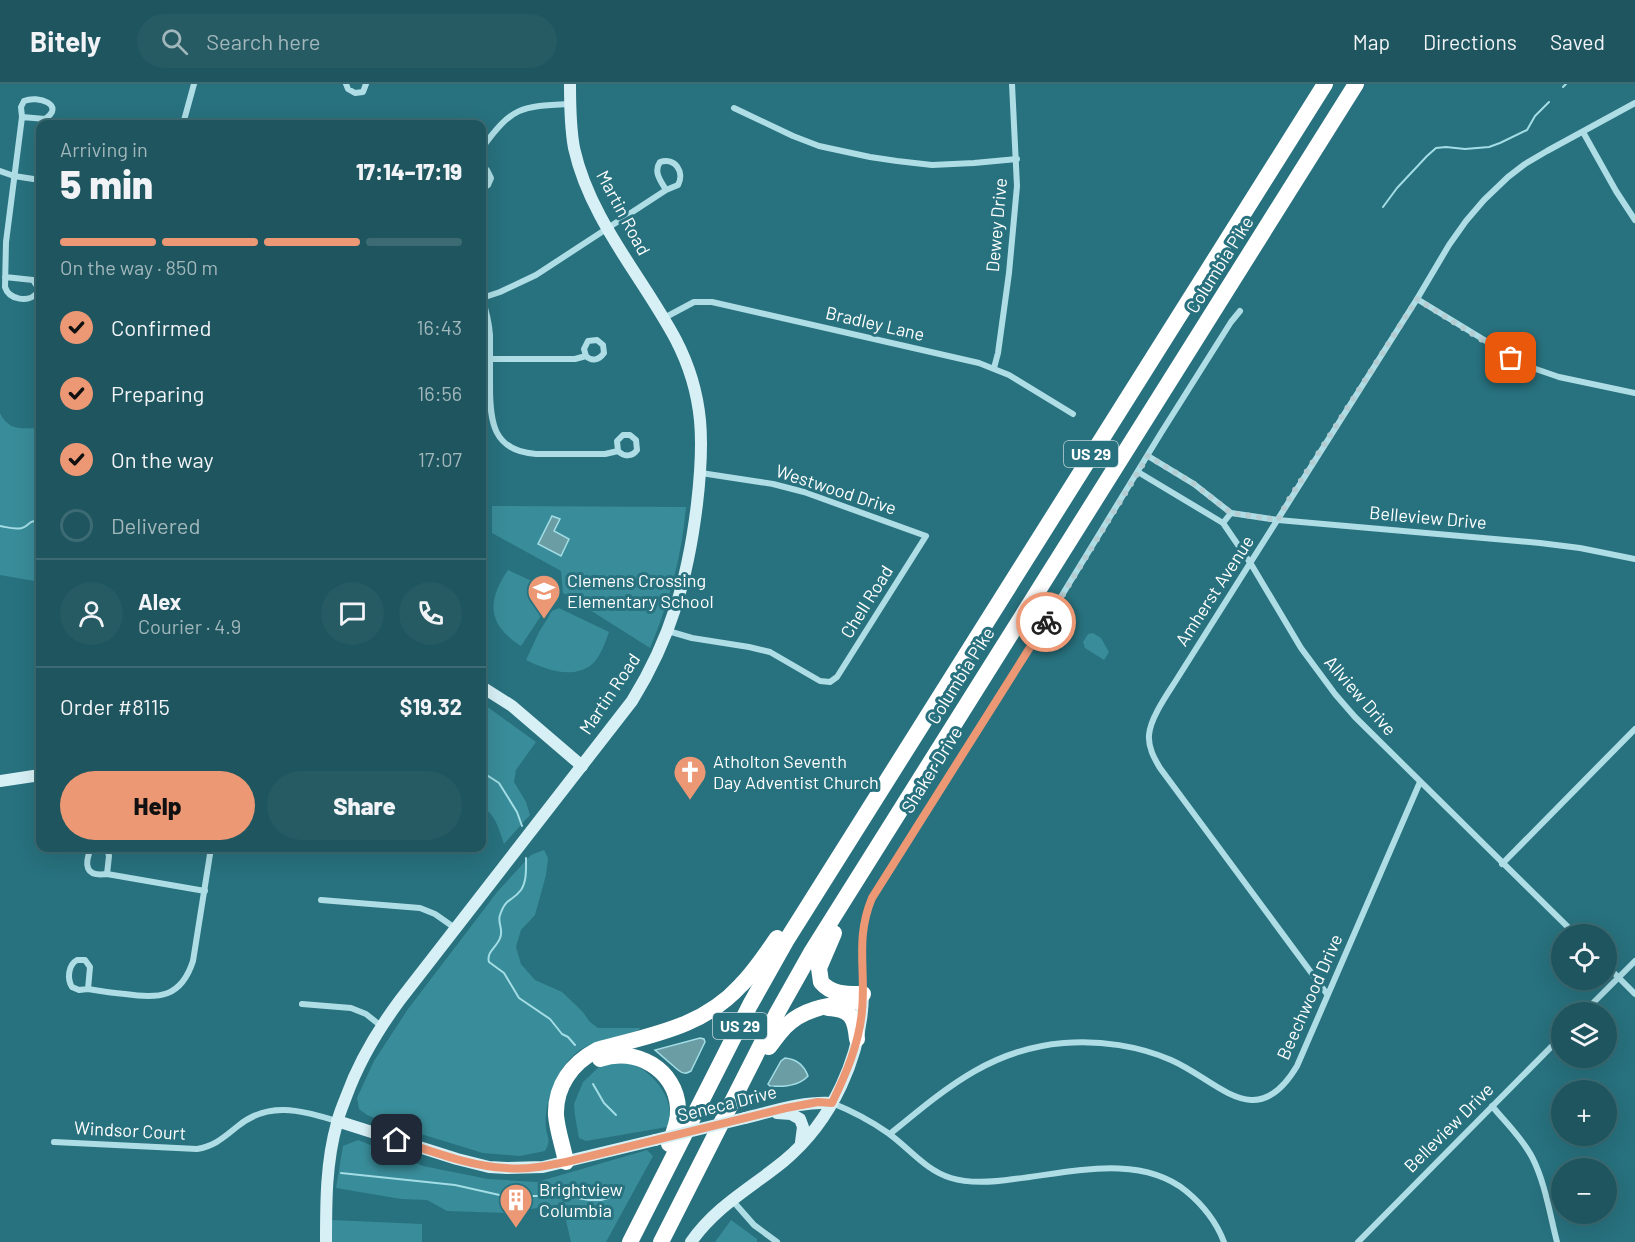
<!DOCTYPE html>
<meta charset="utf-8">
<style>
:root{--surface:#1e555e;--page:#265b64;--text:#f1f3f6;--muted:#a1b7bc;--line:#3c6b73;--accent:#ec9874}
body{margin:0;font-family:Barlow,sans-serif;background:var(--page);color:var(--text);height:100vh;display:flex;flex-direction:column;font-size:22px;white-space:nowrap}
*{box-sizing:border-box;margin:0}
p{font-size:20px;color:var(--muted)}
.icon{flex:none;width:33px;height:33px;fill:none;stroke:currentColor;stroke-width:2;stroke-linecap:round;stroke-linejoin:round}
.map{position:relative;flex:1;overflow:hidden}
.details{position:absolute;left:36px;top:36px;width:450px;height:732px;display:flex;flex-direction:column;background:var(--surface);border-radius:12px;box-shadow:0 6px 24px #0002,0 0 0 2px var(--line)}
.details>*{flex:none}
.tools{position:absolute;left:1551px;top:840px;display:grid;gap:12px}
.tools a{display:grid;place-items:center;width:66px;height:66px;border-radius:50%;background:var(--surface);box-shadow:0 6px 24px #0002,0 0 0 2px var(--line);font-size:30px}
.pin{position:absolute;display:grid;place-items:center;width:51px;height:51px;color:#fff;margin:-26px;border-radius:12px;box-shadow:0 3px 9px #0006}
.courier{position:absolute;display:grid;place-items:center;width:60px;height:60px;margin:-30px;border:4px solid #ec9874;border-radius:50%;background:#fff;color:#222;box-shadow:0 2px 8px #0007}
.overview em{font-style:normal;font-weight:800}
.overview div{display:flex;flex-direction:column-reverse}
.overview{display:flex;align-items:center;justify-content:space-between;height:102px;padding:0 24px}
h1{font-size:39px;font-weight:800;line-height:45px}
.bar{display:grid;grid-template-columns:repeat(4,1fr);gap:9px 6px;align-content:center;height:72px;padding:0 24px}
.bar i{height:8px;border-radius:4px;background:var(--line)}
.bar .active{background:var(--accent)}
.bar p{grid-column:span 4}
.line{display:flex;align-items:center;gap:15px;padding:0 24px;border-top:2px solid var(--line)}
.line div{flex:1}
.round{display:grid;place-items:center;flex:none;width:63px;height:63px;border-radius:32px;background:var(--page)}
ol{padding:0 24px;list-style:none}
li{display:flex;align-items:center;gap:18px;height:66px}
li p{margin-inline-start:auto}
li .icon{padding:6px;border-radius:50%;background:var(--accent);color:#111;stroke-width:4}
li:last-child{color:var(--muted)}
li i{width:33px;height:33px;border:3px solid var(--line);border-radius:50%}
.button{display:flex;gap:12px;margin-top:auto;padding:12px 24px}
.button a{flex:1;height:69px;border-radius:36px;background:var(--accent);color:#111;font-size:24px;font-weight:800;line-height:69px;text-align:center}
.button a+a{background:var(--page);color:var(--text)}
header{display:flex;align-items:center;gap:36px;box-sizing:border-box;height:84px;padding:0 30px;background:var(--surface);border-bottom:2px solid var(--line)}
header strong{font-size:28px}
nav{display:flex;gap:33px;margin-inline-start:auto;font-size:21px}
.search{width:420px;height:54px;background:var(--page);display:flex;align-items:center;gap:15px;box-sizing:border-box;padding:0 21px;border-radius:33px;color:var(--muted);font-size:22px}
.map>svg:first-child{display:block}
.green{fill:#398c99}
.water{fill:#6b9da5;stroke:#a3dde5;stroke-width:1.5}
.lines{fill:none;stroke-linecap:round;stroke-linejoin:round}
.stream{stroke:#a3dde5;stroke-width:2}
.street{stroke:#aedde5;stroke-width:6}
.secondary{stroke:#d7f0f5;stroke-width:12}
.highway{stroke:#fff;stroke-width:16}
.secondary-bridge{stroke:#d7f0f5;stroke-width:12}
.done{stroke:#b4cdd2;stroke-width:6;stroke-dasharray:0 10.8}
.route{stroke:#ec9874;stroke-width:8}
.labels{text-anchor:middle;stroke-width:6;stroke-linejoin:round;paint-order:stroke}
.shield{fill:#28717e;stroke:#bed4d8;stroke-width:1.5}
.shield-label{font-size:16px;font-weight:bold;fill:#fff}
.street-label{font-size:18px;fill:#fff;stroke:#28717e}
.poi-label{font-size:18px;fill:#fff;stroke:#28717e;text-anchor:start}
</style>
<header>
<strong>Bitely</strong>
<div class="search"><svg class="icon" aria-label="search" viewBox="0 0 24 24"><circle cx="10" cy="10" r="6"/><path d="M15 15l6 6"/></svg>Search here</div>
<nav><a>Map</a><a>Directions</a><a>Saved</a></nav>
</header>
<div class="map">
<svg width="1635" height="1158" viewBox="0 0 1635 1158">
<rect width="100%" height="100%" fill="#28717e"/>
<g class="green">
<path d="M0,329C9,348 23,344 40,344V498L0,491Z"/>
<path d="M492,422L686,423C682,472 669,519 650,564L563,509L561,487L492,449Z"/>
<path d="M508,486L549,505L552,515L521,562C488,541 486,518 508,486Z"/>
<path d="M559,524L609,548C605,559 600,575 590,582C571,595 544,585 526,576L539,548L552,527Z"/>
<path d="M1093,549L1101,554L1109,568L1104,576L1085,564L1083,558L1088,550Z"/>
<path d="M482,619L536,658L516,686L514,698L526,718L530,731L504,760C500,748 495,728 482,724Z"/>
<path d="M544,766L548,774L546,791L535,831L521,846L516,863L521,880L535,896L562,908L582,927L590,938L598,944H641C623,958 599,954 580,966C558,981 543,1019 546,1045C548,1055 551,1056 545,1067L520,1072L483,1069L398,1043L367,1031L359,1025L357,1014L374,977L408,925L498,807L531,771Z"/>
<path d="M617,979C621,979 627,979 631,980C654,987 678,1019 667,1043L586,1057L579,1054L575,1032L574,1020L583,998L600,982Z"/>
<path d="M358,1056L423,1082L488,1095L537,1098L647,1066L653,1072L606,1158H571L562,1120L506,1129L447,1127L427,1116L401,1115L336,1104L343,1062Z"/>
<path d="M332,1136L422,1140V1158H332Z"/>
<path d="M731,1136L757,1155V1158H715Z"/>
</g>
<g class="water">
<path d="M552,432L560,435L554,447L569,455L561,472L538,460Z"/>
<path d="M700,954L704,955L705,958L691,987C686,990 683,990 678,986L655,966Z"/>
<path d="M785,974C796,975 804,981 808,992C799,1002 783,1003 770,1002L768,1000L781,977Z"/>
</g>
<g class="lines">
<g class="stream">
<path d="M1563,3L1566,0"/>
<path d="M1383,123L1397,104L1427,72L1436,64L1446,63L1465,65L1489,63L1500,59L1527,46L1535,32L1549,18"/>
<path d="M0,442C7,443 14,446 22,444C31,441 28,435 40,438"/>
<path d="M482,688L499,699L517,728L522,742"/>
<path d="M526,774C526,784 527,797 521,806C512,818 506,813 500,831C497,839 504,845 500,854C497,863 486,868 489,878L504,889L519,914L550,935L562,950L568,953L575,961"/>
<path d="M593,1000L604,1019L616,1031"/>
<path d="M341,1089L455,1101L504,1112H550L572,1113L589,1116H601L608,1114L614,1110L623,1101"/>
</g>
<g class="street">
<path d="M346,0L348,5L355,9L363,8L366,0"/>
<path d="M734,24L793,52L819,62L870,73L897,77L932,81L974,79L1017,75"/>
<path d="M183,40L194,0"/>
<path d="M1583,48L1616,107L1635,136"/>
<path d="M482,64C512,23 520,22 570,20"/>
<path d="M482,82L487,86L491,94L488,101L482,105"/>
<path d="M0,87L14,92L40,96"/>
<path d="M5,193L33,196L37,202V209C29,219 9,216 5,203L6,158L22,33L21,23L24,17C38,11 66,21 45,35L22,33"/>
<path d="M482,214C486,226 489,238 490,251C490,268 490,285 490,303C490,338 493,367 536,370H605L618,367C624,373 632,373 637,366L636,356L630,351H623L617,357L618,367"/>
<path d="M482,214L500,208L536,191L666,106L678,101C685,88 675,73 660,78C653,88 661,97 666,106"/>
<path d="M1417,215L1527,282L1559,293L1635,309"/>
<path d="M664,234L694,218H712L979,279L1009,291L1073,330"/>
<path d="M490,275H575L586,272C592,278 599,276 604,269L603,261L597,256L588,257L584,265L586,272"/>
<path d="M994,284L998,269L1009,189L1017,102L1012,0"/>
<path d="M1148,372L1194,400L1231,429"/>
<path d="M1138,388L1223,439L1251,480L1301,564L1335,610L1355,633L1575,850"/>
<path d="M1223,439L1231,429L1278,436L1540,459L1580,464L1635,475"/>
<path d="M668,547L692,554L749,563L770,568L820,597L830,598L837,593L926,452L804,408L773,400L701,389"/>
<path d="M91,764C84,781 85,793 107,790L205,807"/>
<path d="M1502,780L1635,645"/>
<path d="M107,790L109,772L107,764"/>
<path d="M321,816L420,824L435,830L455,844"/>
<path d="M1606,881L1635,910"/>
<path d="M88,905L90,883L85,876H77C68,881 67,895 72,903L79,906L88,905C100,907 113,909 125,910C159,915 181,914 193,877L211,764"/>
<path d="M863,909C862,875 858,847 872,814L1045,539L1161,349L1231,238L1240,227"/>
<path d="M1327,910L1160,684C1154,674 1148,663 1149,651C1150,635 1166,612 1175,598L1417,215L1449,161L1466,137L1484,116L1508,93L1525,80L1547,67L1635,19"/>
<path d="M302,920L351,924L366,930L381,942"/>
<path d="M1584,928L1635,877"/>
<path d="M832,1019C852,1027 871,1037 888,1049C909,1064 925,1086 951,1094C970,1100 994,1098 1014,1095C1069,1089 1139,1069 1186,1107C1203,1121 1216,1137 1224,1158"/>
<path d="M1492,1022C1506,1039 1522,1054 1532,1073C1545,1098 1550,1131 1557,1158"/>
<path d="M890,1050C945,1005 990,965 1064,959C1100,956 1139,962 1171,976C1219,997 1256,1051 1297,982L1420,698"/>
<path d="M54,1058L197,1065C215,1062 224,1053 238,1042C270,1016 302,1027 337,1037"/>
<path d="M732,1116L754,1141L777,1158"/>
<path d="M1358,1158L1562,952"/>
</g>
<g class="secondary">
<path d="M482,603L512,622L582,682"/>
<path d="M0,697L40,691"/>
<path d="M777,1029L791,1030L800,1035L803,1043L801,1058"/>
<path d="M745,1034C774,1027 803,1017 832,1019"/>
<path d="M337,1037L457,1075L489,1083L507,1084L543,1083L655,1056"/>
<path d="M326,1158C326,1118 326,1078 337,1039C339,1030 343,1021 346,1013C359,977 377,947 400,916L632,617C671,554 688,494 697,420C704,360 705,312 676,256C642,192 590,136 574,64C570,42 570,21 570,0"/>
<path d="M691,1158C716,1122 751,1104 784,1077C832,1037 862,972 863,910"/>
</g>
<g class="highway">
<path d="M834,849L819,884L821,898C832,911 847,910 863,910"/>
<path d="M828,924C851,925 855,934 857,955"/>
<path d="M769,963C774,957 778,950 784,944C803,923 832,921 859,917"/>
<path d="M600,975C636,962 676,986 678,1024C679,1037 674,1049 669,1060"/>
<path d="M566,1078C563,1062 557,1046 556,1031C555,1002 572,979 597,966C650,951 702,944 741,901C755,887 766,870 777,854"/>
<path d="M630,1158L750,921L786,857L1325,0"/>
<path d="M661,1158L776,931L812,867L1356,0"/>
</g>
<path class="secondary-bridge" d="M655,1056L745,1034"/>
</g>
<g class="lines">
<path class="done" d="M1046,538L1148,372L1194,400L1231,429L1278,436L1288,417L1417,215L1511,274"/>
<path class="route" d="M397,1056C432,1067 468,1082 506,1084C526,1086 546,1082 566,1078L786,1024L818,1018L832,1019C846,990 859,960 862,927C866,886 855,854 872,814L1046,538"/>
</g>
<defs>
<g id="school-pin" transform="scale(1.725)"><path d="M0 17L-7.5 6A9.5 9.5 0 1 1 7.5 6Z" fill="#ec9874" stroke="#28717e"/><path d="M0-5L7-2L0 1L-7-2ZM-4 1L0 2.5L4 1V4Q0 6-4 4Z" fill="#fff"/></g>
<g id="church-pin" transform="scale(1.725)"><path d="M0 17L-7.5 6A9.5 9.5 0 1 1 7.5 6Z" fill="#ec9874" stroke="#28717e"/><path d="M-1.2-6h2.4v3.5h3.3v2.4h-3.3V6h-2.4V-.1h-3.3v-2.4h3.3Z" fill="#fff"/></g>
<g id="building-pin" transform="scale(1.725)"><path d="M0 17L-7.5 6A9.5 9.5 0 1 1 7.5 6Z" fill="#ec9874" stroke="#28717e"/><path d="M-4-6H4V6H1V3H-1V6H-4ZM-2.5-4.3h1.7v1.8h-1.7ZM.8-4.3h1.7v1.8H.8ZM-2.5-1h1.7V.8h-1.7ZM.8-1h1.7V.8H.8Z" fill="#fff"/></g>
</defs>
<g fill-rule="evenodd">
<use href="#school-pin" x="544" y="507"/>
<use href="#church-pin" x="690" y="688"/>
<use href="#building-pin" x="516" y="1116"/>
</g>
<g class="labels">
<g class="shield">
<rect x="1064" y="357" width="54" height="26" rx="4.5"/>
<rect x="713" y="929" width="54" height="26" rx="4.5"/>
</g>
<g class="shield-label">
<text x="1091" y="376">US 29</text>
<text x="740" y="948">US 29</text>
</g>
<g class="street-label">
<text transform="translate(623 129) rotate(62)" y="6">Martin Road</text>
<text transform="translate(997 141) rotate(-85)" y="6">Dewey Drive</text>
<text transform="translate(1220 181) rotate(-58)" y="6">Columbia Pike</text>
<text transform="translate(875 240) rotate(13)" y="6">Bradley Lane</text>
<text transform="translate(836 406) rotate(18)" y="6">Westwood Drive</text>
<text transform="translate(1428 434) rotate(5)" y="6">Belleview Drive</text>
<text transform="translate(1215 507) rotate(-57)" y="6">Amherst Avenue</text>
<text transform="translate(867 518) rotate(-58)" y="6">Chell Road</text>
<text transform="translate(961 592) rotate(-58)" y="6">Columbia Pike</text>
<text transform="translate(610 610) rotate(-56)" y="6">Martin Road</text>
<text transform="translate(1360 612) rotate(49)" y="6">Allview Drive</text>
<text transform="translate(932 686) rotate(-58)" y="6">Shaker Drive</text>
<text transform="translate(1310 913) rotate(-66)" y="6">Beechwood Drive</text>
<text transform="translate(727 1020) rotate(-14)" y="6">Seneca Drive</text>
<text transform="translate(1449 1044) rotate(-45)" y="6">Belleview Drive</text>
<text transform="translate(130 1047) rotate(3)" y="6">Windsor Court</text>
</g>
<g class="poi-label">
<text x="567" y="503">Clemens Crossing<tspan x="567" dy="21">Elementary School</tspan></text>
<text x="713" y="684">Atholton Seventh<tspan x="713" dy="21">Day Adventist Church</tspan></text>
<text x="539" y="1112">Brightview<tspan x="539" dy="21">Columbia</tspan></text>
</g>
</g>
</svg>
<div class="tools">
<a><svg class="icon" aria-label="locate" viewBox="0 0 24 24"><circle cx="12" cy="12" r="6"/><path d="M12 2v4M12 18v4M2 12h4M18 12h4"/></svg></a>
<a><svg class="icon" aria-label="layers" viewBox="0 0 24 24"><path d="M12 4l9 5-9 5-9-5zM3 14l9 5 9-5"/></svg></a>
<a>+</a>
<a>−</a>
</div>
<div class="pin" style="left:1511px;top:274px;background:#ea580c"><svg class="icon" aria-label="bag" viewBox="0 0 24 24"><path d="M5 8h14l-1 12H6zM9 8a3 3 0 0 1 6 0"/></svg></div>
<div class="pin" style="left:397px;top:1056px;background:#1f2937"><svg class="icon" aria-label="home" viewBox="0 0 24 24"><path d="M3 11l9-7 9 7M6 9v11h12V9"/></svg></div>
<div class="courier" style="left:1046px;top:538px"><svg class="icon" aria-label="bike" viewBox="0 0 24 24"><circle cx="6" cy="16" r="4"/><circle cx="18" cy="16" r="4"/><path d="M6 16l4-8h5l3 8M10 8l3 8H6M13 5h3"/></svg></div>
<section class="details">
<div class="overview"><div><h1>5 min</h1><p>Arriving in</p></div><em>17:14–17:19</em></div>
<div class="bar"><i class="active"></i><i class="active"></i><i class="active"></i><i></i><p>On the way · 850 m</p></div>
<ol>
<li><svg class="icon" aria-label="check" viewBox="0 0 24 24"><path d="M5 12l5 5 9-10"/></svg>Confirmed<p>16:43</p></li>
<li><svg class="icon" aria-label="check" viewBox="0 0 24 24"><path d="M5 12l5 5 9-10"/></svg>Preparing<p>16:56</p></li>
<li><svg class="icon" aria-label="check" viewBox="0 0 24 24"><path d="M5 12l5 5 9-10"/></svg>On the way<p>17:07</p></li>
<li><i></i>Delivered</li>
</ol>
<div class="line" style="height:108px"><a class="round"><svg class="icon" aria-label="person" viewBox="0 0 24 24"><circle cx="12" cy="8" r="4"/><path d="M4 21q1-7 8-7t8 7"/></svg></a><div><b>Alex</b><p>Courier · 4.9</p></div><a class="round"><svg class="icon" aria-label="chat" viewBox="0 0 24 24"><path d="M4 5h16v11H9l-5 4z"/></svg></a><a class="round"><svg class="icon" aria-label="phone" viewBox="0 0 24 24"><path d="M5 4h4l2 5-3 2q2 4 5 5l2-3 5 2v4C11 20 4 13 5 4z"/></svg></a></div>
<div class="line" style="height:78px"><div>Order #8115</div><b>$19.32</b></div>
<div class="button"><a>Help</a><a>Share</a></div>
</section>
</div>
